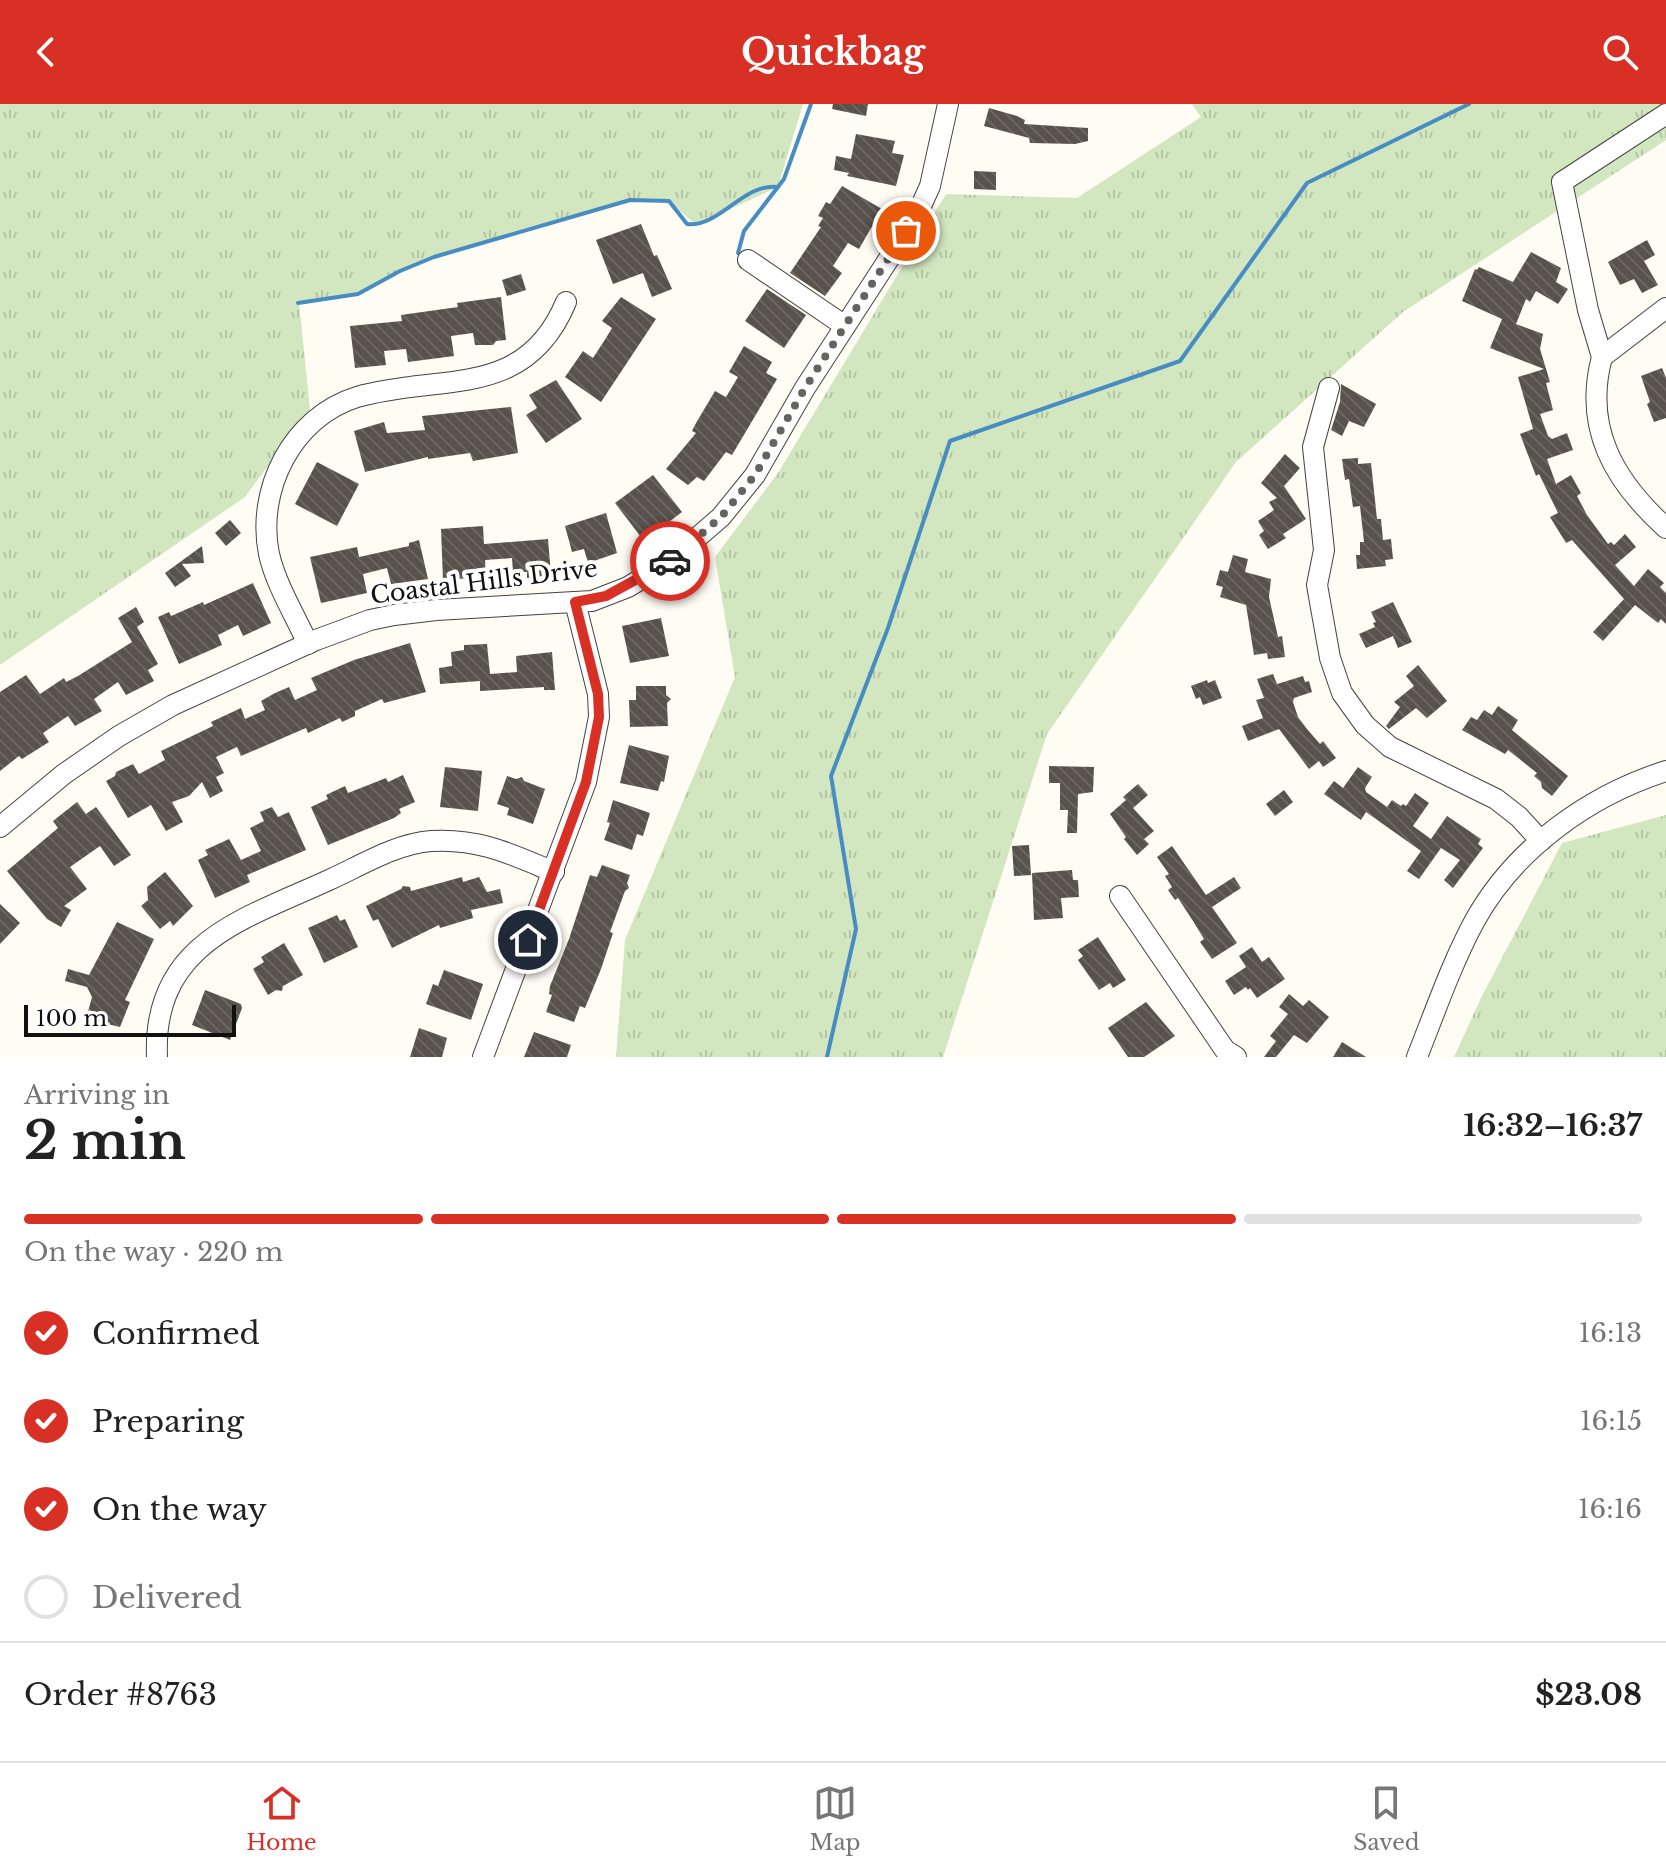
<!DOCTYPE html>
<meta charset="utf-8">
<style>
:root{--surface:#fff;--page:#f2f2f2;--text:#222;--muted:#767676;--line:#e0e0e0;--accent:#d93025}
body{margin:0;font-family:"Libre Baskerville",serif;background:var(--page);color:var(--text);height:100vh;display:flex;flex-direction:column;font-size:30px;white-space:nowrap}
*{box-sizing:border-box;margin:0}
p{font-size:26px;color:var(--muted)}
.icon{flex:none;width:44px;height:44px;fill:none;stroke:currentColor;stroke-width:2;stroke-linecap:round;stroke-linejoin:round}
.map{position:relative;height:953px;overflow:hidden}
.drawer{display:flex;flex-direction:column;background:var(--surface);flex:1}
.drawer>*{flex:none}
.scale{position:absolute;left:24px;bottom:20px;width:212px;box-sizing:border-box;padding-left:8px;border:4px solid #101010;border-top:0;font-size:22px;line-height:28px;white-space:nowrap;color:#101010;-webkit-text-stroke:6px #fff;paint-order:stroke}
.pin{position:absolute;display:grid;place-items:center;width:68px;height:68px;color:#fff;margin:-34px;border:4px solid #fff;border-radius:50%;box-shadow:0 2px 8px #0007}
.courier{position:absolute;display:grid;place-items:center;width:80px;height:80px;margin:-40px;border:6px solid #d93025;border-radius:50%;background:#fff;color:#222;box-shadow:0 2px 10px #0007}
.head em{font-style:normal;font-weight:700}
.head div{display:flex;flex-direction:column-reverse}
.head{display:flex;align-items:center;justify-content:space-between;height:136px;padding:0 24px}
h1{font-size:52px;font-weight:700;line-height:60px}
.bar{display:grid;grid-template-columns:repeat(4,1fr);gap:12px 8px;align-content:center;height:96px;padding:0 24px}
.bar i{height:10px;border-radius:6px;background:var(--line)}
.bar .current{background:var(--accent)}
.bar p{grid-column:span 4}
.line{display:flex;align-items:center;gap:20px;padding:0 24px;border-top:2px solid var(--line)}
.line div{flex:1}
ol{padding:0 24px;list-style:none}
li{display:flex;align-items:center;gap:24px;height:88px}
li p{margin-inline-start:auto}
li .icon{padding:8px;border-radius:50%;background:var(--accent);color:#fff;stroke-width:4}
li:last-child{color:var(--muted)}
li i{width:44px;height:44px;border:4px solid var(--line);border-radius:50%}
header{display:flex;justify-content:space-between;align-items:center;height:104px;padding:0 24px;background:var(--accent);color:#fff;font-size:36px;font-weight:700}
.menu{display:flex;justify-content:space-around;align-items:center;height:112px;border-top:2px solid var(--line);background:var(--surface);font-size:22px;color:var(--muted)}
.menu a{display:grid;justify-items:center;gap:4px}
.menu .current{color:var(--accent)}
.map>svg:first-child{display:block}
.grass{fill:url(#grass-tufts)}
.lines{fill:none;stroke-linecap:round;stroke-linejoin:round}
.stream{stroke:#488cc4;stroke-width:4}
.building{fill:url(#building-back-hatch)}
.minor-casing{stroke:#434343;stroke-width:22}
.minor{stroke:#fff;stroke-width:20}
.done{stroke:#63635f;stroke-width:8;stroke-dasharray:0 14.4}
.route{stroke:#d93025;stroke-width:10}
.labels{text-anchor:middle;stroke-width:8;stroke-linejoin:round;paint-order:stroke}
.street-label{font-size:24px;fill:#101010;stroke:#fff}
</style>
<header><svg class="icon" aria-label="back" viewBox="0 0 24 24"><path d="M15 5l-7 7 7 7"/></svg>Quickbag<svg class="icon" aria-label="search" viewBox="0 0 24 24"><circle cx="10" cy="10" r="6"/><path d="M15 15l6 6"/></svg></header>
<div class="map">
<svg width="1666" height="953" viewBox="0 0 1666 953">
<defs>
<pattern id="grass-tufts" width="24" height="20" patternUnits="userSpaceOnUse" patternTransform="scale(2)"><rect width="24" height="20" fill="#d2e7bf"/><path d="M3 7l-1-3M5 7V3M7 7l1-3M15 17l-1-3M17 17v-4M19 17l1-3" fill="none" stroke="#b3c5a3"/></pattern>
<pattern id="building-back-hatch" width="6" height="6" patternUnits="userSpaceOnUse" patternTransform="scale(2)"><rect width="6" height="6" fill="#58524d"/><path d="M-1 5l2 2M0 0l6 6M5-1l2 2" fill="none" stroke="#6b6662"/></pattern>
</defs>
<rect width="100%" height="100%" fill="#fefcf3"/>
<g class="grass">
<path d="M0,0H803L778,83L696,121L669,97L630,96L434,153L400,167L358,190L299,199L310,305L245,393L0,561Z"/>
<path d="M1192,0H1666V36L1403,208L1236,358L1047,630L943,953H616L625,836L735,573L715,453L778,369L946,90L1077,94L1201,13Z"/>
<path d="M1666,711V953H1454L1481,894L1562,739Z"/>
</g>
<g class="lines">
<g class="stream">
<path d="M742,152L738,149L744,127L784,75L811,0"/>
<path d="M298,199L358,190L400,167L434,153L630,96L669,97L687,120C719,124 744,78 778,83"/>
<path d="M827,953L856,825L831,672L888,524L950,337L1180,257L1307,79L1469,0"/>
</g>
</g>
<g class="building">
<path d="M833,0H868L866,12L832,5Z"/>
<path d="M989,4L1017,12L1025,16L1024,20L1088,24V37L1075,40L1030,39L1029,34L984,22Z"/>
<path d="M856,30L895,37L892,49L904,51L896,82L847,72L849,69L834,66L836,52L851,55Z"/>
<path d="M974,67L996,68V86L974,85Z"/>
<path d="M842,82L882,105L859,145L848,139L833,162L842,169L825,192L790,169L821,123L818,122L823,114L818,112L826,98L830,100Z"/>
<path d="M641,120L654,152L657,151L672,185L652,193L643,169L613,180L596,136Z"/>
<path d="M1647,136L1655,151L1644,157L1658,181L1642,189L1634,175L1620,181L1608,158Z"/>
<path d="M1531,148L1561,164L1556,178L1568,185L1558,200L1536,187L1530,198L1526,195L1516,220L1543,230L1540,245L1550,278L1546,279L1553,306L1540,310L1548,332L1552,335L1567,329L1573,346L1547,355L1556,380L1571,371L1581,389L1577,392L1587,411L1608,440L1611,438L1614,441L1625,430L1636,443L1615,461L1634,482L1648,465L1664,479L1660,483L1666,489V520L1661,515L1658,519L1635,501L1603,537L1593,528L1624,495L1572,436L1566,439L1550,413L1558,409L1539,370L1536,372L1520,330L1533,325L1518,273L1544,265L1490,244L1502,215L1462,197L1475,165L1477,166L1479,163L1513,178Z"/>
<path d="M521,170L526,186L507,192L502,176Z"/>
<path d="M767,185L806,211L784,244L745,217Z"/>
<path d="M501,193L506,236L496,237L493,241H475L473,229L451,232L454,252L408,258L406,245L384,247L386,261L355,264L350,222L402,217L401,211L458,203L457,199Z"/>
<path d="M621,193L656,215L601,298L565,273L583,247L593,254L606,234L612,224L602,217Z"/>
<path d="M744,242L772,258L766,269L777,275L732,351L726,348L704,377L697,373L688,381L666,365L696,329L692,327L696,319L715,287L726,293L738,273L729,268Z"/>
<path d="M1662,264L1666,274V314L1654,318L1647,300L1650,298L1641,272Z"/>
<path d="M556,276L582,315L546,339L526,311L537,304L529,291Z"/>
<path d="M1341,280L1376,300L1364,323L1349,317L1342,332L1331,326L1340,298Z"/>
<path d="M511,303L518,349L473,357L470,349L428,355V353L365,368L354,327L384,318L387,329L425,326L422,312Z"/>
<path d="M1285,350L1300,364L1284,382L1306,415L1283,430L1286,434L1268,445L1259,431L1264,427L1258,417L1274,406L1269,398L1277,394L1261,379Z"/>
<path d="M1358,354V360L1371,359L1377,415H1381L1383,436L1391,435L1393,455L1385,456L1386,462L1357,465L1356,451H1360V438H1364L1360,402L1353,403L1349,375L1345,376L1342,355Z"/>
<path d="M317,358L359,380L337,422L295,400Z"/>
<path d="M653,371L682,408L644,437L615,399Z"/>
<path d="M606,409L617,449L588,459L584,445L572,448L565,422Z"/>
<path d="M230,416L241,429L226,442L215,429Z"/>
<path d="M483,422L484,440L548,435L551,471L527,474V468H513L512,454L485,456L486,473L443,476L441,425Z"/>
<path d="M419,436L428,475L391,480L387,464L363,470L367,489L321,499L310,453L357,443L359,453L409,442V439Z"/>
<path d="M202,442L204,459L182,460L191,472L175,483L165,469Z"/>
<path d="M1233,451L1248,455L1245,468L1271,475L1269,493L1278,533L1282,532L1285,553L1268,555L1267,549L1254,551L1246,501L1220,493L1223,483L1216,481L1220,466L1228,468Z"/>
<path d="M253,479L271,519L243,532L238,521L218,531L222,541L179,560L158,513L169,508L171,512L203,498L204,501Z"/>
<path d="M1393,498L1412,538L1398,544L1393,532L1366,544L1359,530L1375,523L1373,519L1376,518L1371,508Z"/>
<path d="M136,503L144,518L137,523L158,560L148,566L154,577L126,591L118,578L94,595L102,607L75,622L68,612L43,629L49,638L22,655L19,652L0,667V588L26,571L40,590L64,574L66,578L78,572L132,538L118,514Z"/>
<path d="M661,514L669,552L630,559L622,522Z"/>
<path d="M410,539L426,588L384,599L382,595L355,607V612L342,618L340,614L308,629L306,624L241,652L237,643L216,653L224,669L216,673L223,687L210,694L202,678L189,692L172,698L183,718L166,727L151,701L128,714L106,677L115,672L116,668L133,660L139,670L165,656L161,647L213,622L211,618L241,604L245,615L265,606L261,597L275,589L289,583L295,596L317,586L311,574L354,556Z"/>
<path d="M487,540L490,570L517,568L516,552L552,548L555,586H544V583L480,587V577L440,580L439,564L452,562L451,548L464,546V541Z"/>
<path d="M1418,561L1447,597L1427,614L1416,604L1389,625L1386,622L1400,603L1394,598L1414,582L1406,572Z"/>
<path d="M1273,570L1277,580L1303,572L1305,578L1309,577L1312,588L1294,594L1293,598L1298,613L1307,625L1320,640L1323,637L1336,654L1323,663L1319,657L1309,665L1279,625L1248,637L1242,622L1263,614L1256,596L1264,594L1257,575Z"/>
<path d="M1207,576L1208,579L1215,576L1222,594L1203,601L1200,593L1196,595L1191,582Z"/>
<path d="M636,582H666V591L671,595L667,599L668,622L630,623L629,596H636Z"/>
<path d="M1498,602L1518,616L1512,626L1568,672L1552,692L1542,684L1541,678L1534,672L1537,669L1508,646L1505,650L1462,626L1471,613L1477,616L1484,606L1492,611Z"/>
<path d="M629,641L669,652L664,678L661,677L658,687L620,679Z"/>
<path d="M1049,662L1094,663L1093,688L1078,690L1077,729H1067L1068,706H1060V679H1049Z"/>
<path d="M445,663L482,667L478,707L440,703Z"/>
<path d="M1358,663L1372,673L1365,684L1366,688L1387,703L1392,696L1401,702L1403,700L1406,702L1415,689L1429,699L1413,722L1431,735L1447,712L1481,735L1478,740L1483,744L1453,784L1444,776L1460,756L1441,744L1419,775L1407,767L1421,747L1366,708L1361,716L1324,690L1334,677L1343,684Z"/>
<path d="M403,671L415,698L399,705L401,709L394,714L328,741L311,703L328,695L326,691L345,682L348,689L386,674L388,678Z"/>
<path d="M507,672L516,675L522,673L524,677L545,685L533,720L507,711L509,704L497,700Z"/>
<path d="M1138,680L1148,691L1133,704L1154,727L1144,735L1149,740L1137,751L1124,735L1126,733L1110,710L1126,696L1123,693Z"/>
<path d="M1284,686L1293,698L1275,712L1266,700Z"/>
<path d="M613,696L650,709L643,732L637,730L632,746L604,736L610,719L607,718Z"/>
<path d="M77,698L86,710L96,703L131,751L114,762L100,742L70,763L87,785L64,802L71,806L61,823L47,815L7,767L58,724L53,717Z"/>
<path d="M272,703L278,713L289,708L306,746L247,771L250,778L215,794L198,756L208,751L205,746L229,735L241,756L261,747L250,724L264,717L260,708Z"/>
<path d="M1029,741L1031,771L1014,772L1012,742Z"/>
<path d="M1172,742L1206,791L1234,773L1241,784L1212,803L1237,839L1212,855L1200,838L1204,835L1193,817L1178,794L1175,796L1168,786L1172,783L1165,772L1169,770L1157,753Z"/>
<path d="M602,761L630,771L627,779L629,784L625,787L610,828L613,829L601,865L585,904L580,902L574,918L546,908L552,891L549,890L550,882L569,835L590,771L597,773Z"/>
<path d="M1072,766L1073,776H1078L1079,793L1061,794L1063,814L1034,816L1032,769Z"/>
<path d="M165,768L193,802L173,822L170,817L160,825L141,802L148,796L147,783Z"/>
<path d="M462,773L463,778L479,773L487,788L500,785L503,799L471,806L473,814L440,824L439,821L392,844L378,815L373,817L366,802L401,785L403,782L410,783L411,787Z"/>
<path d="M0,800L20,819L0,840Z"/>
<path d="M337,811L340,817L345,815L358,843L324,859L308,824Z"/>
<path d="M117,818L154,835L125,896L130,898L120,923L86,915L92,893L87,883L65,877L68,865L89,871Z"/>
<path d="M1098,833L1126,876L1113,884L1110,879L1099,886L1078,856L1083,852L1078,846Z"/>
<path d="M284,839L303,871L283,882L282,887L276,886L268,891L253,865L264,858L261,853Z"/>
<path d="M1252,843L1262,858L1269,853L1285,875L1257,894L1250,884L1248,886L1246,883L1234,891L1225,877L1246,863L1239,852Z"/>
<path d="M444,866L483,880L471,916L426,900L433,880L438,882Z"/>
<path d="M205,886L241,900L242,904L230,936L192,921Z"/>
<path d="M1289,890L1303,902L1309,896L1329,913L1307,939L1294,931L1276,953H1264L1276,937L1270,932L1288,910L1279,903Z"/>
<path d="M1146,898L1175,932L1144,953H1128L1108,924Z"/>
<path d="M419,924L447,934L442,953H410Z"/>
<path d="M534,928L571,941L567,953H524Z"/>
<path d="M1342,938L1366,953H1333Z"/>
</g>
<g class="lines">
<g class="minor-casing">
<g id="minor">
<path d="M748,156L845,222"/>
<path d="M1602,253L1588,206L1562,78L1666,10"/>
<path d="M1602,253C1583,324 1614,377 1666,424"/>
<path d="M1602,253L1666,204"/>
<path d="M1329,284L1313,343L1324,446L1317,481L1330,554L1342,589L1365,621L1390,643L1496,695L1519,713L1541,737"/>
<path d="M308,540C295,511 276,481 269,450C256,386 292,313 357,293C440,269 525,297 566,198"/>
<path d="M0,723L64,670L119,632L173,601L316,536L370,516L394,511L436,506L592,497L628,483L669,458L721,413L755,371L805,284L916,113L930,82L948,0"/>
<path d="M1120,792L1225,946L1236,953"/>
<path d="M157,953C152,839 244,815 329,776C362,761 395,740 431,737C479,734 511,750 554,768"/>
<path d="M483,953L586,678L599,613L598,590L575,498"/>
<path d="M1417,953C1435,908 1451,861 1474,818C1514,745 1588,692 1666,667"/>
</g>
</g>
<use href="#minor" class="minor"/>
</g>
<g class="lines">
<path class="done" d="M670,457L721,413L755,371L805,284L906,127"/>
<path class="route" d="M528,836L586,678L599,613L598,590L575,498L606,492L670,457"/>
</g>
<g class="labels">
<g class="street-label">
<text transform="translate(484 478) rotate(-7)" y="8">Coastal Hills Drive</text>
</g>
</g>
</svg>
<div class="scale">100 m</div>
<div class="pin" style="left:906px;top:127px;background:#ea580c"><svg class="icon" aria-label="bag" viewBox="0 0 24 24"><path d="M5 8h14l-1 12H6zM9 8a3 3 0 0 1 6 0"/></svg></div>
<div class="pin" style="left:528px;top:836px;background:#1f2937"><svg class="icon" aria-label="home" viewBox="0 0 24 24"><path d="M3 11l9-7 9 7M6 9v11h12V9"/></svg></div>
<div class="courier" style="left:670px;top:457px"><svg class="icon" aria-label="car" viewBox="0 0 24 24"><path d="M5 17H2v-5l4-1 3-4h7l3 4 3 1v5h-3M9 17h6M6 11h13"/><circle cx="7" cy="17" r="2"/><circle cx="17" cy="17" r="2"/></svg></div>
</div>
<section class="drawer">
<div class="head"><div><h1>2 min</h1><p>Arriving in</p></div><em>16:32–16:37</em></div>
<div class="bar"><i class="current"></i><i class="current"></i><i class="current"></i><i></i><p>On the way · 220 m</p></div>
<ol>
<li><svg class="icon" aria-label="check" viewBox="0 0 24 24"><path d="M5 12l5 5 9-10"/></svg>Confirmed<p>16:13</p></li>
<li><svg class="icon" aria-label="check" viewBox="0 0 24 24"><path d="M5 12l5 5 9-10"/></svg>Preparing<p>16:15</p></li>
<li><svg class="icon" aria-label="check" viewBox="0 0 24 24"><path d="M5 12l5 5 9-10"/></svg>On the way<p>16:16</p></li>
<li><i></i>Delivered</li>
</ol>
<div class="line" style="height:104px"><div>Order #8763</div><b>$23.08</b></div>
</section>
<nav class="menu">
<a class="current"><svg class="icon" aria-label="home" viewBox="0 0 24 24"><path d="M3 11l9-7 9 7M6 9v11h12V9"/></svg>Home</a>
<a><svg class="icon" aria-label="map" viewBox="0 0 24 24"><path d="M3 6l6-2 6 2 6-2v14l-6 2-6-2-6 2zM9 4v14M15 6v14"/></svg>Map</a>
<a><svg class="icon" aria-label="saved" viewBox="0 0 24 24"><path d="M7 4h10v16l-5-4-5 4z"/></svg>Saved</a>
</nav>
